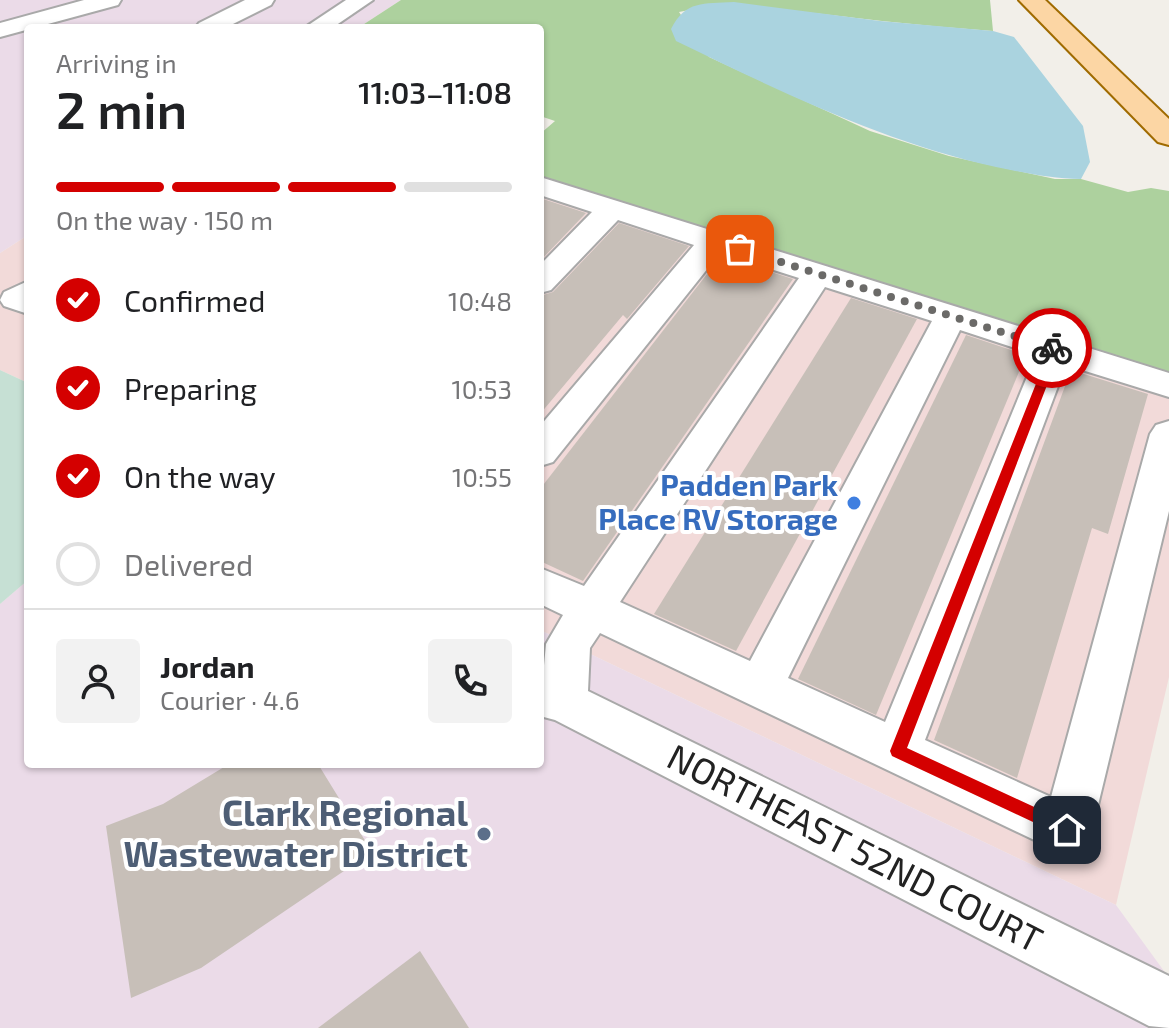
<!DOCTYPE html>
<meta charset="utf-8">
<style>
:root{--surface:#fff;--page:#f2f2f2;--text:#202124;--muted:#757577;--line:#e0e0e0;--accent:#d40000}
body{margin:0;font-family:"Exo 2",sans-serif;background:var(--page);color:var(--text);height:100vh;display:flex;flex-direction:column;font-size:30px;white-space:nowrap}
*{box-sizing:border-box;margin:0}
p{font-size:26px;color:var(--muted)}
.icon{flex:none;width:44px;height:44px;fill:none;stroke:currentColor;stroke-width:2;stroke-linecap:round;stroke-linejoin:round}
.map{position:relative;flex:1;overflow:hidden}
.drawer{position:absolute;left:24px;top:24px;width:520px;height:744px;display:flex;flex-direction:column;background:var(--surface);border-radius:8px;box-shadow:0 2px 6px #0004}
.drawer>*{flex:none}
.pin{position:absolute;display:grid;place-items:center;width:68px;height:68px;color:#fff;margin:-34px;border-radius:16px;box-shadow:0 4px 12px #0006}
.courier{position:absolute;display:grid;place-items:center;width:80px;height:80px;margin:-40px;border:6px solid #d40000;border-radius:50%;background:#fff;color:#222;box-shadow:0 2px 10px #0007}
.headline em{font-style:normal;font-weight:600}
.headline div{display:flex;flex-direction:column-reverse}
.headline{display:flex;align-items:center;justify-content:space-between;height:136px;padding:0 32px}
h1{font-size:52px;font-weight:600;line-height:60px}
.bar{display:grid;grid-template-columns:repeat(4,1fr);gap:12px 8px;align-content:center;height:96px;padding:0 32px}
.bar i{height:10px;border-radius:6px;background:var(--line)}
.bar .active{background:var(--accent)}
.bar p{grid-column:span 4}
.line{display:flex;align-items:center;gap:20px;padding:0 32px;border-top:2px solid var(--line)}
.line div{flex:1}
.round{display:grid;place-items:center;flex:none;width:84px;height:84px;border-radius:8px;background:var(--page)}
ol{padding:0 32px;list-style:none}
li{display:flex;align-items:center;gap:24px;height:88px}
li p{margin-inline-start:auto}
li .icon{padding:8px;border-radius:50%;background:var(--accent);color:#fff;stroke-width:4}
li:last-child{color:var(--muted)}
li i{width:44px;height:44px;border:4px solid var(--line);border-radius:50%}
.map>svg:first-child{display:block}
.commercial{fill:#f2dad9}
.industrial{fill:#ebdbe8}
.forest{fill:#add19e}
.wetland{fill:#c6e0d4}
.water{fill:#aad3df}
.building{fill:#c7bfb8}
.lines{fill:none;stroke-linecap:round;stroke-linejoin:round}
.minor-casing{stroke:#a9a9a9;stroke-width:4}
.major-casing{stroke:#a06b00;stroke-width:4}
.minor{fill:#fff;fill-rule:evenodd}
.major{fill:#fcd6a4;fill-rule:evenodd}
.route{fill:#d40000}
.done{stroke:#6b6a68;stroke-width:8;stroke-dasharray:0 14.4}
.shop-dot{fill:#3f7fe0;stroke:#fff;stroke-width:3}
.service-dot{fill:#5c6f8a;stroke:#fff;stroke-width:3}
.labels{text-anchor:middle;stroke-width:8;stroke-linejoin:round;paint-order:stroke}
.shop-label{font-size:30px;font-weight:bold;fill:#366cbe;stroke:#fff;text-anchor:end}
.near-service-label{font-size:36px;font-weight:bold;fill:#4e5e75;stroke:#fff;text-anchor:end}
.near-street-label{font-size:36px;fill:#222;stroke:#fff}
</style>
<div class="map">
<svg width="1169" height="1028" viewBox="0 0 1169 1028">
<rect width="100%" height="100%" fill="#f2efe9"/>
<g class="commercial">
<path d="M540,179L1169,376V677L1116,905L540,630Z"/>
<path d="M28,235V383L0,370V253Z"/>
</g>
<g class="industrial">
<path d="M0,0H401L358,28H28V235L0,253Z"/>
<path d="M28,580V764H540V630L1116,905L1169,978V1028H0V604Z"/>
</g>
<path class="forest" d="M401,0H990L993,31C956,28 919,25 882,21C826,15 729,0 679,12L709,57L870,131L949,156L1055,179H1081L1128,192L1151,188L1169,191V376L540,179V134L555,121L540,116V28H358Z"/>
<path class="wetland" d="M0,370L28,383V580L0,604Z"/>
<path class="water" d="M734,2L880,21L993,31L1014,37L1083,126L1090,162L1081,179C1052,179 1025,173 996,167C884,142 779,91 676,41L671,29C686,0 703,4 734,2Z"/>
<g class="building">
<path d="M540,198L586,213L540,261Z"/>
<path d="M619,223L689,246L627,319L623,315L540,414V296L553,292Z"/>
<path d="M721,256L793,279L583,581L540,561V489Z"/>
<path d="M851,298L917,319L736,651L654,614Z"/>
<path d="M966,335L1026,355L876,715L798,679Z"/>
<path d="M1071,370L1148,394L1108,534L1092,528L1017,778L934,740Z"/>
<path d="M229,764H318L372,852L201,968L131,998L106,826L163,804Z"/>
<path d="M420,951L469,1028H318Z"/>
</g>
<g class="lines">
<g class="minor-casing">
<g id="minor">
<path d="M84,0H121L118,5L0,37V23Z"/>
<path d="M245,0H274L271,5L225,28H195L199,23Z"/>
<path d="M346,0H373L332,28H304Z"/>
<path d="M540,177L1169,373V397L1066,365L925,740L1051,797L1150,434L1156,425L1169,421V511L1092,830L1085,847L1067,855L1049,847L600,633L590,648L588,691L1169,976V1028L1149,1026L555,720L540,716V676H543L546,644L563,615L540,604V568L584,586L799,278L720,253L553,462L540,466V426L694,245L618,220L551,290L540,293V265L592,212L540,195ZM825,287L932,321L750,661L620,602ZM960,330L1036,355L885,722L788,678Z"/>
<path d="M28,281V314L4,306L0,300L4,292Z"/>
</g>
</g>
<g class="major-casing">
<path id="major" d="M1019,0H1045L1169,119V145L1158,142Z"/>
</g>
<use href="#minor" class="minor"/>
<use href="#major" class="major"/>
</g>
<path class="route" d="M1048,345L1061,349L907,748L1073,825L1075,830L1073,836L1067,838L892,756L890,751L1049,351Z"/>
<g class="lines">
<path class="done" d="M740,249L1052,348"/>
</g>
<circle class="shop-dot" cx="854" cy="503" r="8"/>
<circle class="service-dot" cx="484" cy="834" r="8"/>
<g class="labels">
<g class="shop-label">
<text x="838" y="496">Padden Park<tspan x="838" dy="34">Place RV Storage</tspan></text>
</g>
<g class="near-service-label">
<text x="468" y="826">Clark Regional<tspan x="468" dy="41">Wastewater District</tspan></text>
</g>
<g class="near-street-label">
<text transform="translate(855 848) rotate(27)" y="13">NORTHEAST 52ND COURT</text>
</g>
</g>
</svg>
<div class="pin" style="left:740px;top:249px;background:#ea580c"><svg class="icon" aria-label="bag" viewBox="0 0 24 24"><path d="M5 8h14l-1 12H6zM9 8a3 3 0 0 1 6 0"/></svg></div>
<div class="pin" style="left:1067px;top:830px;background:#1f2937"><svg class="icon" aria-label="home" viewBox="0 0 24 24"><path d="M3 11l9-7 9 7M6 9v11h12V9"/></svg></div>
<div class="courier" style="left:1052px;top:348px"><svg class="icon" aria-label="bike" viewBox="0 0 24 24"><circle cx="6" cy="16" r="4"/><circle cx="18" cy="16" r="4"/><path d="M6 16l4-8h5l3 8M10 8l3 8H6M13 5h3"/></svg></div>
<section class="drawer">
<div class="headline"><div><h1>2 min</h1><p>Arriving in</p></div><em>11:03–11:08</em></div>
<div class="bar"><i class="active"></i><i class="active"></i><i class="active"></i><i></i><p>On the way · 150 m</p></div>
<ol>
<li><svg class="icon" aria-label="check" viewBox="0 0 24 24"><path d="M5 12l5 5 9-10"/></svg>Confirmed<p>10:48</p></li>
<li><svg class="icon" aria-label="check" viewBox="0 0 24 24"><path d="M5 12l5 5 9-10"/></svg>Preparing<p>10:53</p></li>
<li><svg class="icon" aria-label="check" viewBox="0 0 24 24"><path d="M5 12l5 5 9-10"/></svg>On the way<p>10:55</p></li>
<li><i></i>Delivered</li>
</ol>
<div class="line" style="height:144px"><a class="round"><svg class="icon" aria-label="person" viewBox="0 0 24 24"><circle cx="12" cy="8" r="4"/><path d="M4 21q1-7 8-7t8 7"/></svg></a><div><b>Jordan</b><p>Courier · 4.6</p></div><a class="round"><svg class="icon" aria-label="phone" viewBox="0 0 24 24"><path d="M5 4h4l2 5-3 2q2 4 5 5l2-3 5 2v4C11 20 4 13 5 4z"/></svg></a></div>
</section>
</div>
